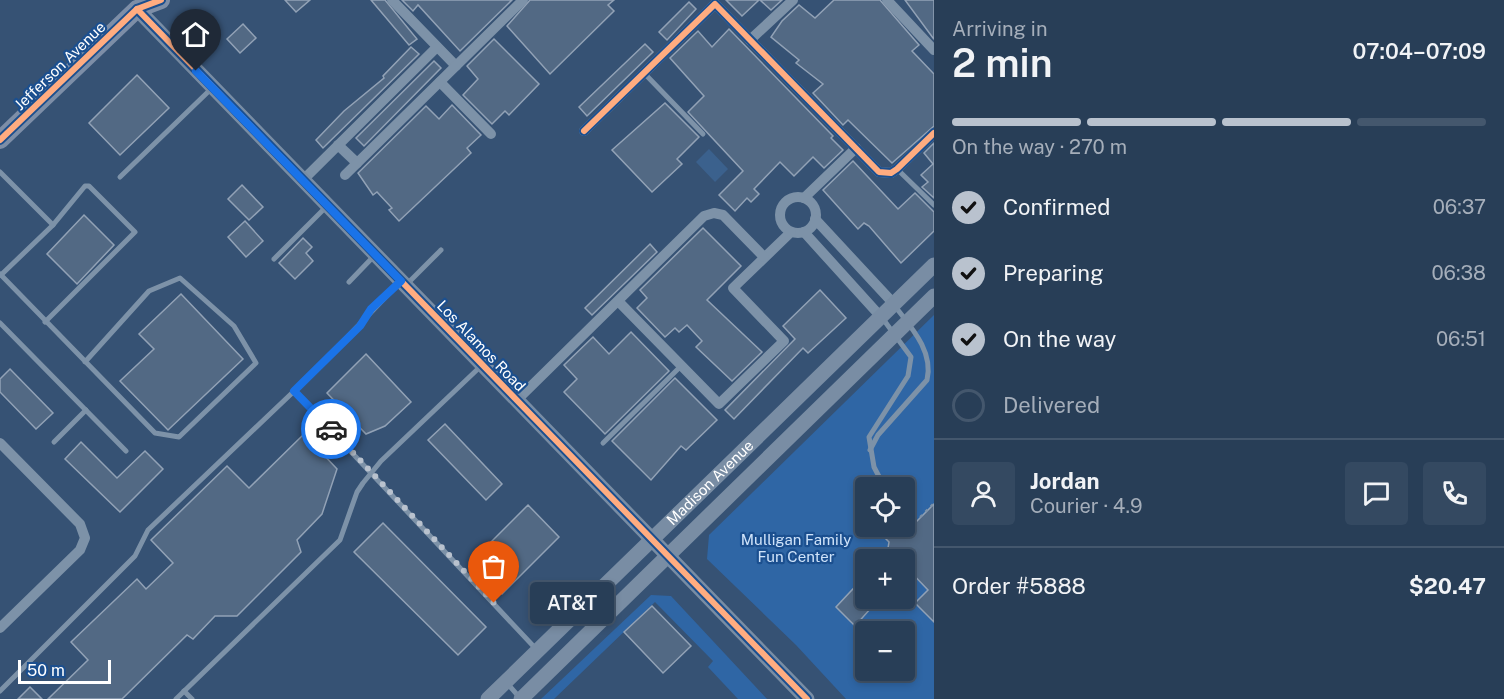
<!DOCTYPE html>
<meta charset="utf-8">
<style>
:root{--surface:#283e57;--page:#344961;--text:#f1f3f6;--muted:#a5aeba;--line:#44576d;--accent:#b9c2ce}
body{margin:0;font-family:"Public Sans",sans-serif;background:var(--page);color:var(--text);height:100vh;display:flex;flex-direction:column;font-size:22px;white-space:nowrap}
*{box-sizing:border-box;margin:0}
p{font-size:20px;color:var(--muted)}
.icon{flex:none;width:33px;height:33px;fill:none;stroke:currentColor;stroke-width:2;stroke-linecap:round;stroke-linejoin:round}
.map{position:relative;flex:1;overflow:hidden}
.drawer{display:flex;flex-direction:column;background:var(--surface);width:570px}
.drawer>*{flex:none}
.tools{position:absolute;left:855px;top:477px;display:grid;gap:12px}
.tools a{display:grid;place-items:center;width:60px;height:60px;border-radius:6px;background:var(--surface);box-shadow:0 3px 9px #0003,0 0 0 2px var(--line);font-size:30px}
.scale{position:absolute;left:18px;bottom:15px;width:93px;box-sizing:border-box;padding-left:6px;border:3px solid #fff;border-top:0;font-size:16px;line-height:21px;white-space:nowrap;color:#fff;-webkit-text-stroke:4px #1b4f8f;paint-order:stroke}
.pin{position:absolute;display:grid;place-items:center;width:51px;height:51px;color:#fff;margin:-62px -26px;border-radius:50% 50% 50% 0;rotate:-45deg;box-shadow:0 0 6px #0007}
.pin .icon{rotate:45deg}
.courier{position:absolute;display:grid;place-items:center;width:60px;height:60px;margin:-30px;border:4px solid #1a73e8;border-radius:50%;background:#fff;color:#222;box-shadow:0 2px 8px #0007}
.bubble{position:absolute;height:42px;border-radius:6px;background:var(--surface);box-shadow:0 3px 9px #0003,0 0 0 2px var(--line);font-size:20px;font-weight:600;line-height:42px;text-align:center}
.summary em{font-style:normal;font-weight:600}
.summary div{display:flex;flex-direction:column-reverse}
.summary{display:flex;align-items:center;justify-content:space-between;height:102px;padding:0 18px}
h1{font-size:39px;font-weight:600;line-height:45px}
.bar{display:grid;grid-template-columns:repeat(4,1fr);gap:9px 6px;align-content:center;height:72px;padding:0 18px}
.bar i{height:8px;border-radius:4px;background:var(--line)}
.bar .active{background:var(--accent)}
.bar p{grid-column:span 4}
.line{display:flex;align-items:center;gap:15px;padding:0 18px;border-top:2px solid var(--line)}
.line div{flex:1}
.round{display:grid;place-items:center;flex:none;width:63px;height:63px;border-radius:6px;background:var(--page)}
ol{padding:0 18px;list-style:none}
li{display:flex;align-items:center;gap:18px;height:66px}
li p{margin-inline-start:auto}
li .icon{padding:6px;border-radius:50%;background:var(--accent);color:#111;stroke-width:4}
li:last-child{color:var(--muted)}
li i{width:33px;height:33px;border:3px solid var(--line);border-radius:50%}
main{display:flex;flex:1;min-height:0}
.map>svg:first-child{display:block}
.green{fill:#2f66a5;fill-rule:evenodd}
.water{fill:#3b618d}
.building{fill:#526984;stroke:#92a2b6;stroke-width:1.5}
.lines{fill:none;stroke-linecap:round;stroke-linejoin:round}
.path{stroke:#7d92a8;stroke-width:2;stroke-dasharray:3 4.5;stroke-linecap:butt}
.service{stroke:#7d92a8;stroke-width:5}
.minor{stroke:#7d92a8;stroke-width:10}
.secondary{stroke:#798da4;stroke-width:15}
.primary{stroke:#7d8ea7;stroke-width:18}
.cycleway-casing{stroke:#1b4f8f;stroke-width:10}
.cycleway{stroke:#ffac80;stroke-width:6}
.done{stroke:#b9c2ce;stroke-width:6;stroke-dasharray:0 10.8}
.route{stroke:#1a73e8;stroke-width:8}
.labels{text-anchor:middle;stroke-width:4.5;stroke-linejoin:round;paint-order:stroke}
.street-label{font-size:15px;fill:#fff;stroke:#1b4f8f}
.park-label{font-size:15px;fill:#cfe3fa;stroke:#1b4f8f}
</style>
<main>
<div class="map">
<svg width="934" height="699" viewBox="0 0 934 699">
<rect width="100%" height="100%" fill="#365274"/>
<g class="green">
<path d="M934,315V699H846L796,645L707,559L709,535ZM866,488H904V526H866ZM866,560H904V598H866ZM866,632H904V670H866Z"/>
<path d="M651,595L671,596L767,699H738L708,667L713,661L655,602L554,699H541Z"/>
</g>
<path class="water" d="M709,149L728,169L715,182L696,162Z"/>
<g class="building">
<path d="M285,0H310L296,12Z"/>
<path d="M371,0H385L417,39L409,45Z"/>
<path d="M402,0H512L460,51L418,5L413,11Z"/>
<path d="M530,0H614L608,5L614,11L550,74L507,26Z"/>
<path d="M726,0H759L742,16Z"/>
<path d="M760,0H782L771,10Z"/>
<path d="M834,0H880L919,45L912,51L934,74V126L892,163L848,120L843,125L813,93L823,84L796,63L799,60L771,37L782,21L799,5L815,18Z"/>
<path d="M905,0H934V39L933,38Z"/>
<path d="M689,2L696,9L667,40L659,32Z"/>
<path d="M243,24L256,38L240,53L227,39Z"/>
<path d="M729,29L833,136L831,138L843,150L824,168L813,157L794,176L780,162L754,189L759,194L751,202L747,198L735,211L719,195L743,171L688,112L704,96L670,58L698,31L712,47Z"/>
<path d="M494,39L539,84L509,115L505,111L492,124L463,95L478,79L467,66Z"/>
<path d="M645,44L653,52L587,116L579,107Z"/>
<path d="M411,47L419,54L323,148L316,140L344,111L384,78L383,76Z"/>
<path d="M434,61L441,68L364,146L356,138Z"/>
<path d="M137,75L169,108L120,155L89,123Z"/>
<path d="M665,103L699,137L677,159L682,164L652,192L612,150Z"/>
<path d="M452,105L481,135L467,148L471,153L399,221L389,210L392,208L377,192L373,195L358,173L426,106L439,119Z"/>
<path d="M934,143V198L922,187L928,182L921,175L933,164L924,153Z"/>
<path d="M853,161L898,209L915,193L934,212V231L901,263L869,226L864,223L858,229L823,190Z"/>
<path d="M242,185L263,207L249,220L228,199Z"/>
<path d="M84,215L114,245L77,284L47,254Z"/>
<path d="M245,221L263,241L246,257L228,237Z"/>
<path d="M703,228L741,266L707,300L762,352L732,381L696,347L702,341L687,325L679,332L675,328L665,337L637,308L647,298L640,290Z"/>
<path d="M303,238L312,247L306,253L313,261L295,279L279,263Z"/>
<path d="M650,244L657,252L592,315L585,308Z"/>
<path d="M820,290L846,318L808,353L803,348L734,419L725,410L795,339L783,326Z"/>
<path d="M181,294L243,359L168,430L120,381L154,349L139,334Z"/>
<path d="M631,332L669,371L605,434L564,392L577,379L564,365L593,337L609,354Z"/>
<path d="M366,354L411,402L385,426L366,434L327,393Z"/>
<path d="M10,369L53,413L36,429L0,392V379Z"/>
<path d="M675,378L717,420L686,450L681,446L651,480L612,441Z"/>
<path d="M445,424L502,484L486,500L428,440Z"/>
<path d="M304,434L337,469L322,514L297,540L301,552L237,616H215L193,639L187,635L122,699H48L88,660L71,642L137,579L146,589L173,563L151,540L227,466L249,488Z"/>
<path d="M81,442L117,478L145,451L163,469L120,512L65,459Z"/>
<path d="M934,504V622L915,603L928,590L904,565V560H899L888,548L889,542L884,537L893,528L901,537Z"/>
<path d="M528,505L559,537L502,594L471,562Z"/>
<path d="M383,523L486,627L458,655L354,552Z"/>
<path d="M866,575V598H880L855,626L836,607Z"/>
<path d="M652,606L691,646L663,673L624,632Z"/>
<path d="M30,687L42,699H18Z"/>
</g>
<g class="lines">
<g class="path">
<path d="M920,517L934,503"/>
<path d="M891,526L896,532"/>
<path d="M901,536L910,526"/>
</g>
<g class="service">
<path d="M644,73L703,134"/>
<path d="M897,169L934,205"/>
<path d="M0,172L53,225"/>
<path d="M120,177L211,89"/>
<path d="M274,259L326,207"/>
<path d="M0,274L155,433L179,437L256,363L234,326L180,278L149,291L85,362"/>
<path d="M1,275L53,225L85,186H89L135,232L45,322"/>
<path d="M349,282L374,256"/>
<path d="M406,285L441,250"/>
<path d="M883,319L911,357L908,376L869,437L874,467L885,488"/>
<path d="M0,323L126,451"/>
<path d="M294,391L537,650"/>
<path d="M54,442L86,410"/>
<path d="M603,443L681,366"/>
<path d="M870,450L878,435L927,380C934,351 910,326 894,305"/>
<path d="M506,682L520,698"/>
<path d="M0,691L135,556L148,530L311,375L401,281"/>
<path d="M184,691L192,699"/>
<path d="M176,699L340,540L357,492L363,483L381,461L481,366"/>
</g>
<g class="minor">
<path d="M392,0L456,66"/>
<path d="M887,0L934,50"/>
<path d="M750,40L793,0"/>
<path d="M440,82L491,134"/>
<path d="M584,131L715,4L879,172L891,173L897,169L934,133"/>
<path d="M338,145L357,163"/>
<path d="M345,175L523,0"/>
<path d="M303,180L437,47"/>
<circle cx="798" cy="215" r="18"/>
<path d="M804,198L856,148"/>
<path d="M815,219L894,304"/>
<path d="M804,232L881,317"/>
<path d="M619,302L719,404L784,341L733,288L791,232"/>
<path d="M517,400L704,216L714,213L723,215L764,257"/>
<path d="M0,443L80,524L85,538L80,550L0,628"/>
</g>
<g class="secondary">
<path d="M137,9L807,699"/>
<path id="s1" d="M488,699L934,265"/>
<path d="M521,699L934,296"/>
</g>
<path class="primary" d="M0,140L137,9L161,0"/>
<g class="cycleway-casing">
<g id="cycleway">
<path d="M137,9L807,699"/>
<path d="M584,131L715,4L879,172L891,173L897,169L934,133"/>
<path d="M0,140L137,9L161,0"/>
</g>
</g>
<use href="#cycleway" class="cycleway"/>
</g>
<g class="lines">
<path class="done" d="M331,429L494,603"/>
<path class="route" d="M196,71L401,281L371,309L360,326L294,391L331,429"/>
</g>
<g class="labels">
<g class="street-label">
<text transform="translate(60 66) rotate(-44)" y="5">Jefferson Avenue</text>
<text transform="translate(481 346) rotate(46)" y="5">Los Alamos Road</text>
<text dy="5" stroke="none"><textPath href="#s1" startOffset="310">Madison Avenue</textPath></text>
</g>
<g class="park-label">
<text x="796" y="545">Mulligan Family<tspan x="796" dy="17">Fun Center</tspan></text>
</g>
</g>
</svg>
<div class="tools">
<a><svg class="icon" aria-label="locate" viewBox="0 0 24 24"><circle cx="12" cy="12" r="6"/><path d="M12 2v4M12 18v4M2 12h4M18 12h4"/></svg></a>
<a>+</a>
<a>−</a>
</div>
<div class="scale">50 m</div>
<div class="pin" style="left:494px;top:603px;background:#ea580c"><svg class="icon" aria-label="bag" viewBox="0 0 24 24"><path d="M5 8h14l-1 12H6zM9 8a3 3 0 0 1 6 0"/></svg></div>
<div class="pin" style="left:196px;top:71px;background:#1f2937"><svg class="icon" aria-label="home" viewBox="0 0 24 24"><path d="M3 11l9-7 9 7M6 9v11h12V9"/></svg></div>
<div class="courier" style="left:331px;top:429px"><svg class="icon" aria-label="car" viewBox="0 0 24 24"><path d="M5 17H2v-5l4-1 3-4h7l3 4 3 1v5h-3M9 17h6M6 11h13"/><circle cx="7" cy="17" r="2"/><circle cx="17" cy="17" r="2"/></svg></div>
<div class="bubble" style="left:530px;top:582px;width:84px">AT&amp;T</div>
</div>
<section class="drawer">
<div class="summary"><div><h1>2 min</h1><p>Arriving in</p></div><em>07:04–07:09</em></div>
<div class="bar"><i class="active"></i><i class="active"></i><i class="active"></i><i></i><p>On the way · 270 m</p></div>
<ol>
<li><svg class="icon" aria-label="check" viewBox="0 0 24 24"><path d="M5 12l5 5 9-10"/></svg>Confirmed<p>06:37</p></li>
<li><svg class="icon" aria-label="check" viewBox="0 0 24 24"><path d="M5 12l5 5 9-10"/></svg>Preparing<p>06:38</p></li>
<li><svg class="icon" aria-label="check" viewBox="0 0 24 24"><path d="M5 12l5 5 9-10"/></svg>On the way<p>06:51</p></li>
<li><i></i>Delivered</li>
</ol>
<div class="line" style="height:108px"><a class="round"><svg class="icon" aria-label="person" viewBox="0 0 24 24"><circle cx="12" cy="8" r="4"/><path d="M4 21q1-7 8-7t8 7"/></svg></a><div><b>Jordan</b><p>Courier · 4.9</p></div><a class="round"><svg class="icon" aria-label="chat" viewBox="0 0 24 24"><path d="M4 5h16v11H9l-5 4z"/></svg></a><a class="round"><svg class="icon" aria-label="phone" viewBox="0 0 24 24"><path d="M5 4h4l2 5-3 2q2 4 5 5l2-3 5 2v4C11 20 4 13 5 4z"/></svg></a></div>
<div class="line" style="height:78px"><div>Order #5888</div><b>$20.47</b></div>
</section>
</main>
